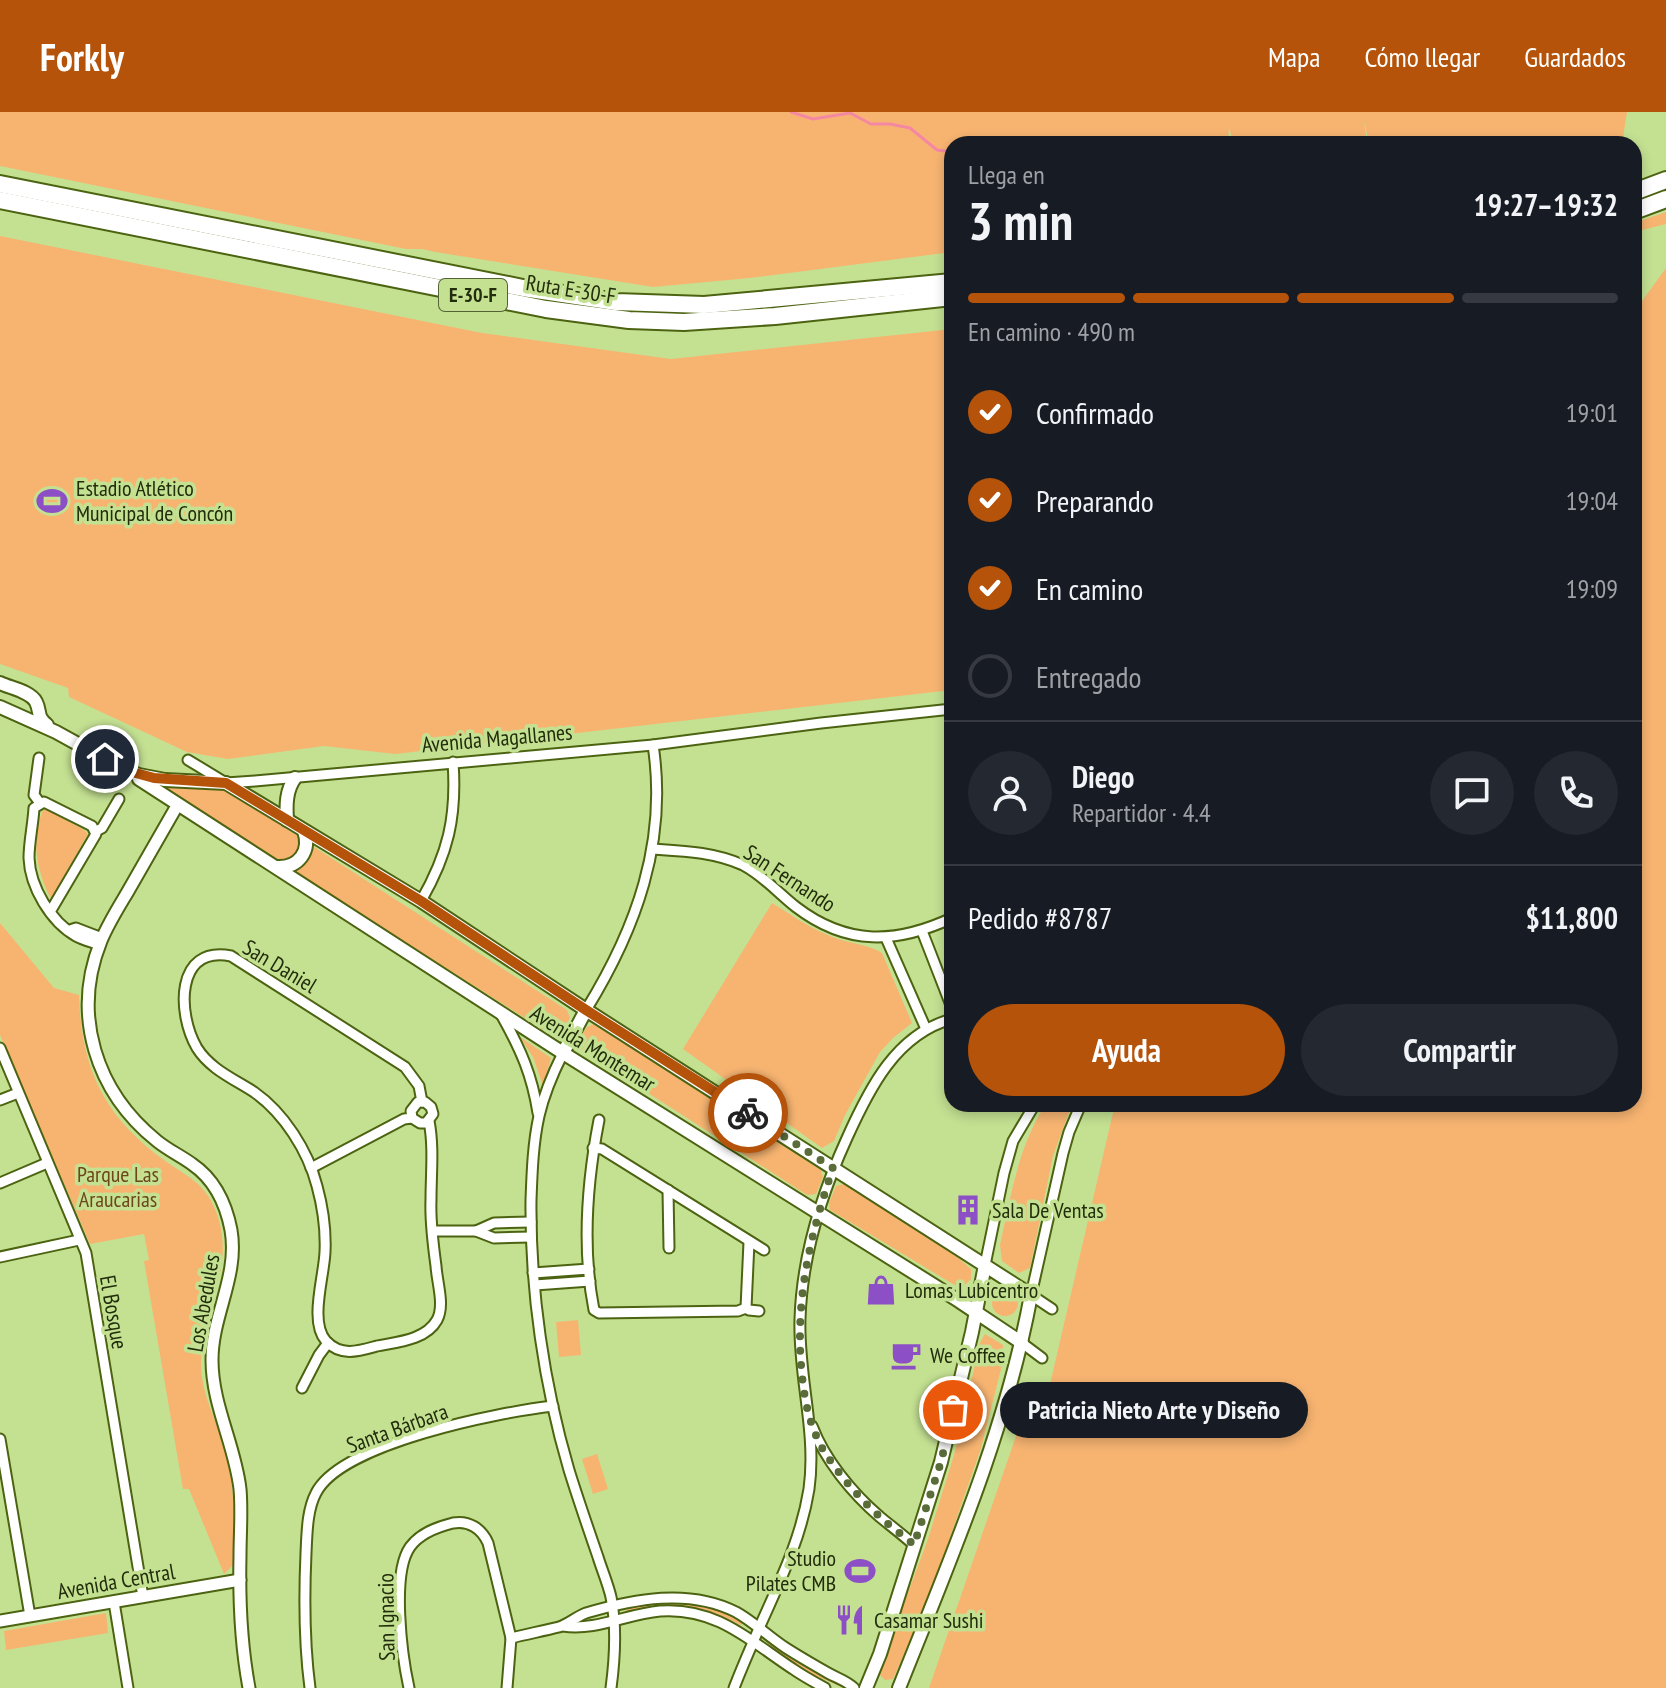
<!DOCTYPE html>
<html lang="es">
<meta charset="utf-8">
<style>
:root{--surface:#171b24;--page:#242831;--text:#f1f3f6;--muted:#9ea1a6;--line:#363941;--accent:#b45309}
body{margin:0;font-family:"PT Sans Narrow",sans-serif;background:var(--page);color:var(--text);height:100vh;display:flex;flex-direction:column;font-size:30px;white-space:nowrap}
*{box-sizing:border-box;margin:0}
p{font-size:26px;color:var(--muted)}
.icon{flex:none;width:44px;height:44px;fill:none;stroke:currentColor;stroke-width:2;stroke-linecap:round;stroke-linejoin:round}
.map{position:relative;flex:1;overflow:hidden}
.side{position:absolute;left:944px;top:24px;width:698px;height:976px;display:flex;flex-direction:column;background:var(--surface);border-radius:24px;box-shadow:0 4px 12px #0003}
.side>*{flex:none}
.pin{position:absolute;display:grid;place-items:center;width:68px;height:68px;color:#fff;margin:-34px;border:4px solid #fff;border-radius:50%;box-shadow:0 2px 8px #0007}
.courier{position:absolute;display:grid;place-items:center;width:80px;height:80px;margin:-40px;border:6px solid #b45309;border-radius:50%;background:#fff;color:#222;box-shadow:0 2px 10px #0007}
.bubble{position:absolute;height:56px;border-radius:28px;background:var(--surface);box-shadow:0 4px 12px #0003;font-size:26px;font-weight:700;line-height:56px;text-align:center}
.summary em{font-style:normal;font-weight:700}
.summary div{display:flex;flex-direction:column-reverse}
.summary{display:flex;align-items:center;justify-content:space-between;height:136px;padding:0 24px}
h1{font-size:52px;font-weight:700;line-height:60px}
.bar{display:grid;grid-template-columns:repeat(4,1fr);gap:12px 8px;align-content:center;height:96px;padding:0 24px}
.bar i{height:10px;border-radius:6px;background:var(--line)}
.bar .active{background:var(--accent)}
.bar p{grid-column:span 4}
.line{display:flex;align-items:center;gap:20px;padding:0 24px;border-top:2px solid var(--line)}
.line div{flex:1}
.round{display:grid;place-items:center;flex:none;width:84px;height:84px;border-radius:42px;background:var(--page)}
ol{padding:0 24px;list-style:none}
li{display:flex;align-items:center;gap:24px;height:88px}
li p{margin-inline-start:auto}
li .icon{padding:8px;border-radius:50%;background:var(--accent);color:#fff;stroke-width:4}
li:last-child{color:var(--muted)}
li i{width:44px;height:44px;border:4px solid var(--line);border-radius:50%}
.action{display:flex;gap:16px;margin-top:auto;padding:16px 24px}
.action a{flex:1;height:92px;border-radius:48px;background:var(--accent);color:#fff;font-size:32px;font-weight:700;line-height:92px;text-align:center}
.action a+a{background:var(--page);color:var(--text)}
header{display:flex;align-items:center;gap:48px;box-sizing:border-box;height:112px;padding:0 40px;background:var(--accent);color:#fff}
header strong{font-size:38px}
nav{display:flex;gap:44px;margin-inline-start:auto;font-size:28px}
.map>svg:first-child{display:block}
.green{fill:#f7b471}
.lines{fill:none;stroke-linecap:round;stroke-linejoin:round}
.stream{stroke:#f488a3;stroke-width:3}
.minor-casing{stroke:#4c6311;stroke-width:13}
.tertiary-casing{stroke:#4c6311;stroke-width:15}
.secondary-casing{stroke:#4c6311;stroke-width:16}
.trunk-casing{stroke:#4c6311;stroke-width:20}
.minor{stroke:#fff;stroke-width:9}
.tertiary{stroke:#fff;stroke-width:11}
.secondary{stroke:#fff;stroke-width:12}
.trunk{stroke:#fff;stroke-width:16}
.done{stroke:#5b6c3b;stroke-width:8;stroke-dasharray:0 14.4}
.route{stroke:#b45309;stroke-width:10}
.labels{text-anchor:middle;stroke-width:7;stroke-linejoin:round;paint-order:stroke}
.shield{fill:#c4e192;stroke:#536334;stroke-width:2}
.shield-label{font-size:20px;font-weight:bold;fill:#222d0c}
.street-label{font-size:22px;fill:#222d0c;stroke:#c4e192}
.poi-label{font-size:22px;fill:#222d0c;stroke:#c4e192;text-anchor:start}
.park-label{font-size:22px;fill:#6d461b;stroke:#c4e192}
</style>
<header>
<strong>Forkly</strong>
<nav><a>Mapa</a><a>Cómo llegar</a><a>Guardados</a></nav>
</header>
<div class="map">
<svg width="1666" height="1576" viewBox="0 0 1666 1576">
<rect width="100%" height="100%" fill="#c4e192"/>
<g class="green">
<path d="M0,0H1627L1622,32H1369L1364,8L1367,32H1234L1229,16L1228,32H952V140L750,166L653,175L435,140L422,137H406L0,54Z"/>
<path d="M1666,100V112L1634,120V111Z"/>
<path d="M0,124L482,221L671,247L952,217V578L395,642L324,634L228,647L187,640L69,585L68,576L0,552Z"/>
<path d="M1666,156V1576H929L1024,1301L1048,1281L1115,992H1634V200Z"/>
<path d="M166,676H223L299,725C302,740 295,746 282,750Z"/>
<path d="M43,698H47L83,717L88,722L52,785H50C36,758 31,726 43,698Z"/>
<path d="M311,733L567,898L570,906L561,922L552,923L293,759C305,755 312,745 311,733Z"/>
<path d="M772,791C790,802 808,815 828,823C844,831 869,832 882,841L912,911L893,926L880,940L845,1003L834,1029L822,1036L683,937Z"/>
<path d="M0,811L54,876L79,883C81,956 104,1005 164,1048C186,1064 204,1070 215,1097C239,1156 200,1196 201,1251C201,1285 219,1312 227,1344C236,1380 233,1416 233,1453L224,1462L189,1377H183L144,1149L149,1148L144,1122L90,1132L0,923Z"/>
<path d="M594,912L821,1058L823,1065L816,1082L807,1083L578,936L577,931L587,915Z"/>
<path d="M520,925L551,946L543,974L533,945Z"/>
<path d="M1046,992H1072L1053,1044L1030,1156L1019,1161L1002,1149L1000,1133C1011,1084 1018,1034 1046,992Z"/>
<path d="M844,1072L957,1145L971,1157V1167L961,1177L830,1098L829,1091L836,1074Z"/>
<circle cx="1005" cy="1191" r="13"/>
<path d="M578,1208L581,1243L559,1245L556,1210Z"/>
<path d="M985,1222L1003,1233L1002,1253L981,1336L931,1480L893,1567L885,1568L878,1561L927,1430L955,1340L980,1231Z"/>
<path d="M597,1342L608,1377L593,1382L582,1347Z"/>
<path d="M673,1489C699,1492 720,1496 742,1510V1512L740,1513C700,1489 672,1495 628,1501L626,1499L628,1497L654,1490Z"/>
<path d="M106,1501L108,1521L6,1538L4,1519Z"/>
<path d="M771,1531L792,1546L845,1573L844,1576L812,1562L769,1534Z"/>
</g>
<g class="lines">
<path class="stream" d="M791,0L813,7L850,1L871,12H890L910,16L937,38L952,40"/>
<g class="minor-casing">
<g id="minor">
<path d="M39,646L34,683L40,691"/>
<path d="M188,648L226,671L255,669L653,633L821,611L952,597"/>
<path d="M96,719L102,716L119,687"/>
<path d="M653,737C684,739 714,740 743,753C764,764 778,781 796,795C847,834 896,832 952,806"/>
<path d="M421,789C448,742 457,705 453,650"/>
<path d="M50,800L96,722L92,714L44,690L34,696C33,713 29,730 29,746C30,775 51,810 76,824C83,828 92,830 100,833"/>
<path d="M70,818L76,816L102,826"/>
<path d="M922,819L952,896"/>
<path d="M886,826L926,917"/>
<path d="M586,898C636,817 668,730 653,633"/>
<path d="M502,904C521,938 532,963 538,1001"/>
<path d="M0,936L86,1141L143,1485"/>
<path d="M563,941C553,961 544,982 539,1004C533,1031 532,1060 531,1088C530,1178 544,1273 569,1358C578,1387 588,1416 598,1445C602,1458 608,1472 611,1485C617,1515 615,1546 611,1576"/>
<path d="M0,988L18,981"/>
<path d="M422,990L419,974L405,955L231,844C175,833 177,902 197,936C210,957 234,967 254,980C284,1001 308,1039 317,1074C323,1096 326,1118 325,1140C324,1165 309,1210 326,1229C341,1245 359,1239 377,1234C397,1230 426,1228 437,1208C445,1193 437,1171 436,1154C433,1132 430,1110 431,1088C431,1061 434,1035 429,1009"/>
<path d="M599,1008C587,1070 582,1137 594,1198L599,1201L738,1199L746,1196L749,1198L759,1199"/>
<path d="M593,1036L602,1037L764,1138"/>
<path d="M311,1056L404,1007L412,1006L420,1011H426L433,1002L431,995L425,990H418L411,999L412,1006"/>
<path d="M0,1071L47,1051"/>
<path d="M668,1078L669,1136"/>
<path d="M433,1119H476L494,1126L531,1125"/>
<path d="M476,1119L494,1111L531,1110"/>
<path d="M0,1145L79,1128"/>
<path d="M985,1153L1004,1061L1013,1029L1035,992"/>
<path d="M533,1161L589,1157"/>
<path d="M535,1173L590,1169"/>
<path d="M746,1196L749,1130"/>
<path d="M1052,1197L1031,1183L1063,1041L1069,1020L1081,992"/>
<path d="M1022,1231L1042,1246"/>
<path d="M302,1276L319,1243L328,1231"/>
<path d="M812,1314C825,1348 852,1381 880,1405C891,1414 903,1423 914,1433"/>
<path d="M0,1327L30,1504"/>
<path d="M114,1490L128,1576"/>
<path d="M563,1514C597,1519 626,1502 660,1499C716,1495 749,1528 793,1557C803,1564 814,1570 825,1576"/>
<path d="M511,1526C527,1522 543,1519 559,1515C568,1512 576,1505 586,1501C634,1487 689,1476 736,1500C754,1510 769,1525 786,1536C800,1545 814,1553 828,1561C837,1566 847,1569 854,1576"/>
<path d="M310,1576C304,1531 304,1486 306,1441C307,1421 307,1398 316,1381C341,1331 500,1300 553,1294"/>
<path d="M409,1576C402,1544 391,1462 410,1435C420,1421 437,1415 453,1411C469,1408 482,1417 488,1431L511,1526L507,1576"/>
<path d="M734,1576C742,1555 751,1535 760,1514C780,1469 801,1427 809,1377C817,1320 798,1264 800,1207C802,1144 821,1083 847,1026C869,977 896,922 952,907"/>
</g>
</g>
<g class="tertiary-casing">
<g id="tertiary">
<path d="M178,692C161,722 144,751 127,781C118,796 108,812 101,829C71,903 96,980 157,1029C168,1038 181,1044 192,1052C214,1067 226,1092 231,1118C239,1164 212,1203 212,1248C212,1293 235,1333 240,1377C242,1399 240,1421 240,1444C239,1488 241,1533 249,1576"/>
<path d="M0,1509L240,1468"/>
</g>
</g>
<g class="secondary-casing">
<g id="secondary">
<path d="M0,571C10,576 30,579 36,590C41,600 36,604 47,613"/>
<path d="M0,595L56,620L125,658L139,663L165,668L226,671L421,789L586,898L1031,1183C1006,1319 950,1448 899,1576"/>
<path d="M139,667L563,941L959,1189L1022,1231"/>
<path d="M287,708C286,693 286,678 295,666"/>
<path d="M277,755C299,756 311,739 304,719"/>
<path d="M563,941L586,898"/>
<path d="M866,1576L880,1542L941,1350L972,1220L985,1153"/>
</g>
</g>
<g class="trunk-casing">
<g id="trunk">
<path d="M0,72L523,176L616,190L704,193L952,170"/>
<path d="M1634,80L1666,68"/>
<path d="M0,88L546,197L629,208L684,210L775,204L952,185"/>
<path d="M1634,99L1666,87"/>
</g>
</g>
<use href="#minor" class="minor"/>
<use href="#tertiary" class="tertiary"/>
<use href="#secondary" class="secondary"/>
<use href="#trunk" class="trunk"/>
</g>
<g class="lines">
<path class="done" d="M748,1001L833,1056C809,1126 793,1196 803,1272C806,1297 812,1319 825,1341C840,1363 857,1384 877,1402C888,1413 902,1422 914,1433L941,1350L953,1298"/>
<path class="route" d="M105,647L125,658L154,666L226,671L421,789L586,898L748,1001"/>
</g>
<defs>
<g id="stadium-bare" transform="scale(2.4)"><path d="M0-5a6.5 5 0 1 0 0 10a6.5 5 0 1 0 0-10ZM-3.5-1.8h7v3.6h-7Z" fill="#8c4fc6" stroke="#c4e192" stroke-width="2.5" paint-order="stroke"/></g>
<g id="building-bare" transform="scale(2.4)"><path d="M-4-6H4V6H1V3H-1V6H-4ZM-2.5-4.3h1.7v1.8h-1.7ZM.8-4.3h1.7v1.8H.8ZM-2.5-1h1.7V.8h-1.7ZM.8-1h1.7V.8H.8Z" fill="#8c4fc6" stroke="#c4e192" stroke-width="2.5" paint-order="stroke"/></g>
<g id="shop-bare" transform="scale(2.4)"><path d="M-5-2.5h2.3a2.7 3.5 0 0 1 5.4 0H5L5.5 6h-11ZM-1.5-2.5h3a1.5 2.3 0 0 0-3 0Z" fill="#8c4fc6" stroke="#c4e192" stroke-width="2.5" paint-order="stroke"/></g>
<g id="cafe-bare" transform="scale(2.4)"><path d="M-5.5-4.5H6V0H3Q3 3.5 0 3.5H-2.5Q-5.5 3.5-5.5 0ZM3-3.2v2h1.7v-2ZM-6 4.5H4V6H-6Z" fill="#8c4fc6" stroke="#c4e192" stroke-width="2.5" paint-order="stroke"/></g>
<g id="restaurant-bare" transform="scale(2.4)"><path d="M-5-6h1v4h1v-4h1v4h1v-4h1v5L-1.5 .5V6h-2V.5L-5-1ZM5-6V6H3V1.5H1.5Q1.5-4 5-6Z" fill="#8c4fc6" stroke="#c4e192" stroke-width="2.5" paint-order="stroke"/></g>
</defs>
<g fill-rule="evenodd">
<use href="#stadium-bare" x="52" y="389"/>
<use href="#building-bare" x="968" y="1098"/>
<use href="#shop-bare" x="881" y="1178"/>
<use href="#cafe-bare" x="906" y="1243"/>
<use href="#stadium-bare" x="860" y="1459"/>
<use href="#restaurant-bare" x="850" y="1508"/>
</g>
<g class="labels">
<rect class="shield" x="439" y="167" width="68" height="32" rx="6"/>
<g class="shield-label">
<text x="473" y="190">E-30-F</text>
</g>
<g class="street-label">
<text transform="translate(571 177) rotate(9)" y="8">Ruta E-30-F</text>
<text transform="translate(497 626) rotate(-5)" y="8">Avenida Magallanes</text>
<text transform="translate(790 766) rotate(33)" y="8">San Fernando</text>
<text transform="translate(280 854) rotate(31)" y="8">San Daniel</text>
<text transform="translate(593 936) rotate(32)" y="8">Avenida Montemar</text>
<text transform="translate(203 1191) rotate(-80)" y="8">Los Abedules</text>
<text transform="translate(114 1200) rotate(80)" y="8">El Bosque</text>
<text transform="translate(397 1316) rotate(-20)" y="8">Santa Bárbara</text>
<text transform="translate(116 1469) rotate(-10)" y="8">Avenida Central</text>
<text transform="translate(386 1505) rotate(-91)" y="8">San Ignacio</text>
</g>
<g class="poi-label">
<text x="76" y="384">Estadio Atlético<tspan x="76" dy="25">Municipal de Concón</tspan></text>
<text x="992" y="1106">Sala De Ventas</text>
<text x="905" y="1186">Lomas Lubicentro</text>
<text x="930" y="1251">We Coffee</text>
<text x="836" y="1454" text-anchor="end">Studio<tspan x="836" dy="25">Pilates CMB</tspan></text>
<text x="874" y="1516">Casamar Sushi</text>
</g>
<g class="park-label">
<text x="118" y="1070">Parque Las<tspan x="118" dy="25">Araucarias</tspan></text>
</g>
</g>
</svg>
<div class="pin" style="left:953px;top:1298px;background:#ea580c"><svg class="icon" aria-label="bag" viewBox="0 0 24 24"><path d="M5 8h14l-1 12H6zM9 8a3 3 0 0 1 6 0"/></svg></div>
<div class="pin" style="left:105px;top:647px;background:#1f2937"><svg class="icon" aria-label="home" viewBox="0 0 24 24"><path d="M3 11l9-7 9 7M6 9v11h12V9"/></svg></div>
<div class="courier" style="left:748px;top:1001px"><svg class="icon" aria-label="bike" viewBox="0 0 24 24"><circle cx="6" cy="16" r="4"/><circle cx="18" cy="16" r="4"/><path d="M6 16l4-8h5l3 8M10 8l3 8H6M13 5h3"/></svg></div>
<div class="bubble" style="left:1000px;top:1270px;width:308px">Patricia Nieto Arte y Diseño</div>
<section class="side">
<div class="summary"><div><h1>3 min</h1><p>Llega en</p></div><em>19:27–19:32</em></div>
<div class="bar"><i class="active"></i><i class="active"></i><i class="active"></i><i></i><p>En camino · 490 m</p></div>
<ol>
<li><svg class="icon" aria-label="check" viewBox="0 0 24 24"><path d="M5 12l5 5 9-10"/></svg>Confirmado<p>19:01</p></li>
<li><svg class="icon" aria-label="check" viewBox="0 0 24 24"><path d="M5 12l5 5 9-10"/></svg>Preparando<p>19:04</p></li>
<li><svg class="icon" aria-label="check" viewBox="0 0 24 24"><path d="M5 12l5 5 9-10"/></svg>En camino<p>19:09</p></li>
<li><i></i>Entregado</li>
</ol>
<div class="line" style="height:144px"><a class="round"><svg class="icon" aria-label="person" viewBox="0 0 24 24"><circle cx="12" cy="8" r="4"/><path d="M4 21q1-7 8-7t8 7"/></svg></a><div><b>Diego</b><p>Repartidor · 4.4</p></div><a class="round"><svg class="icon" aria-label="chat" viewBox="0 0 24 24"><path d="M4 5h16v11H9l-5 4z"/></svg></a><a class="round"><svg class="icon" aria-label="phone" viewBox="0 0 24 24"><path d="M5 4h4l2 5-3 2q2 4 5 5l2-3 5 2v4C11 20 4 13 5 4z"/></svg></a></div>
<div class="line" style="height:104px"><div>Pedido #8787</div><b>$11,800</b></div>
<div class="action"><a>Ayuda</a><a>Compartir</a></div>
</section>
</div>
